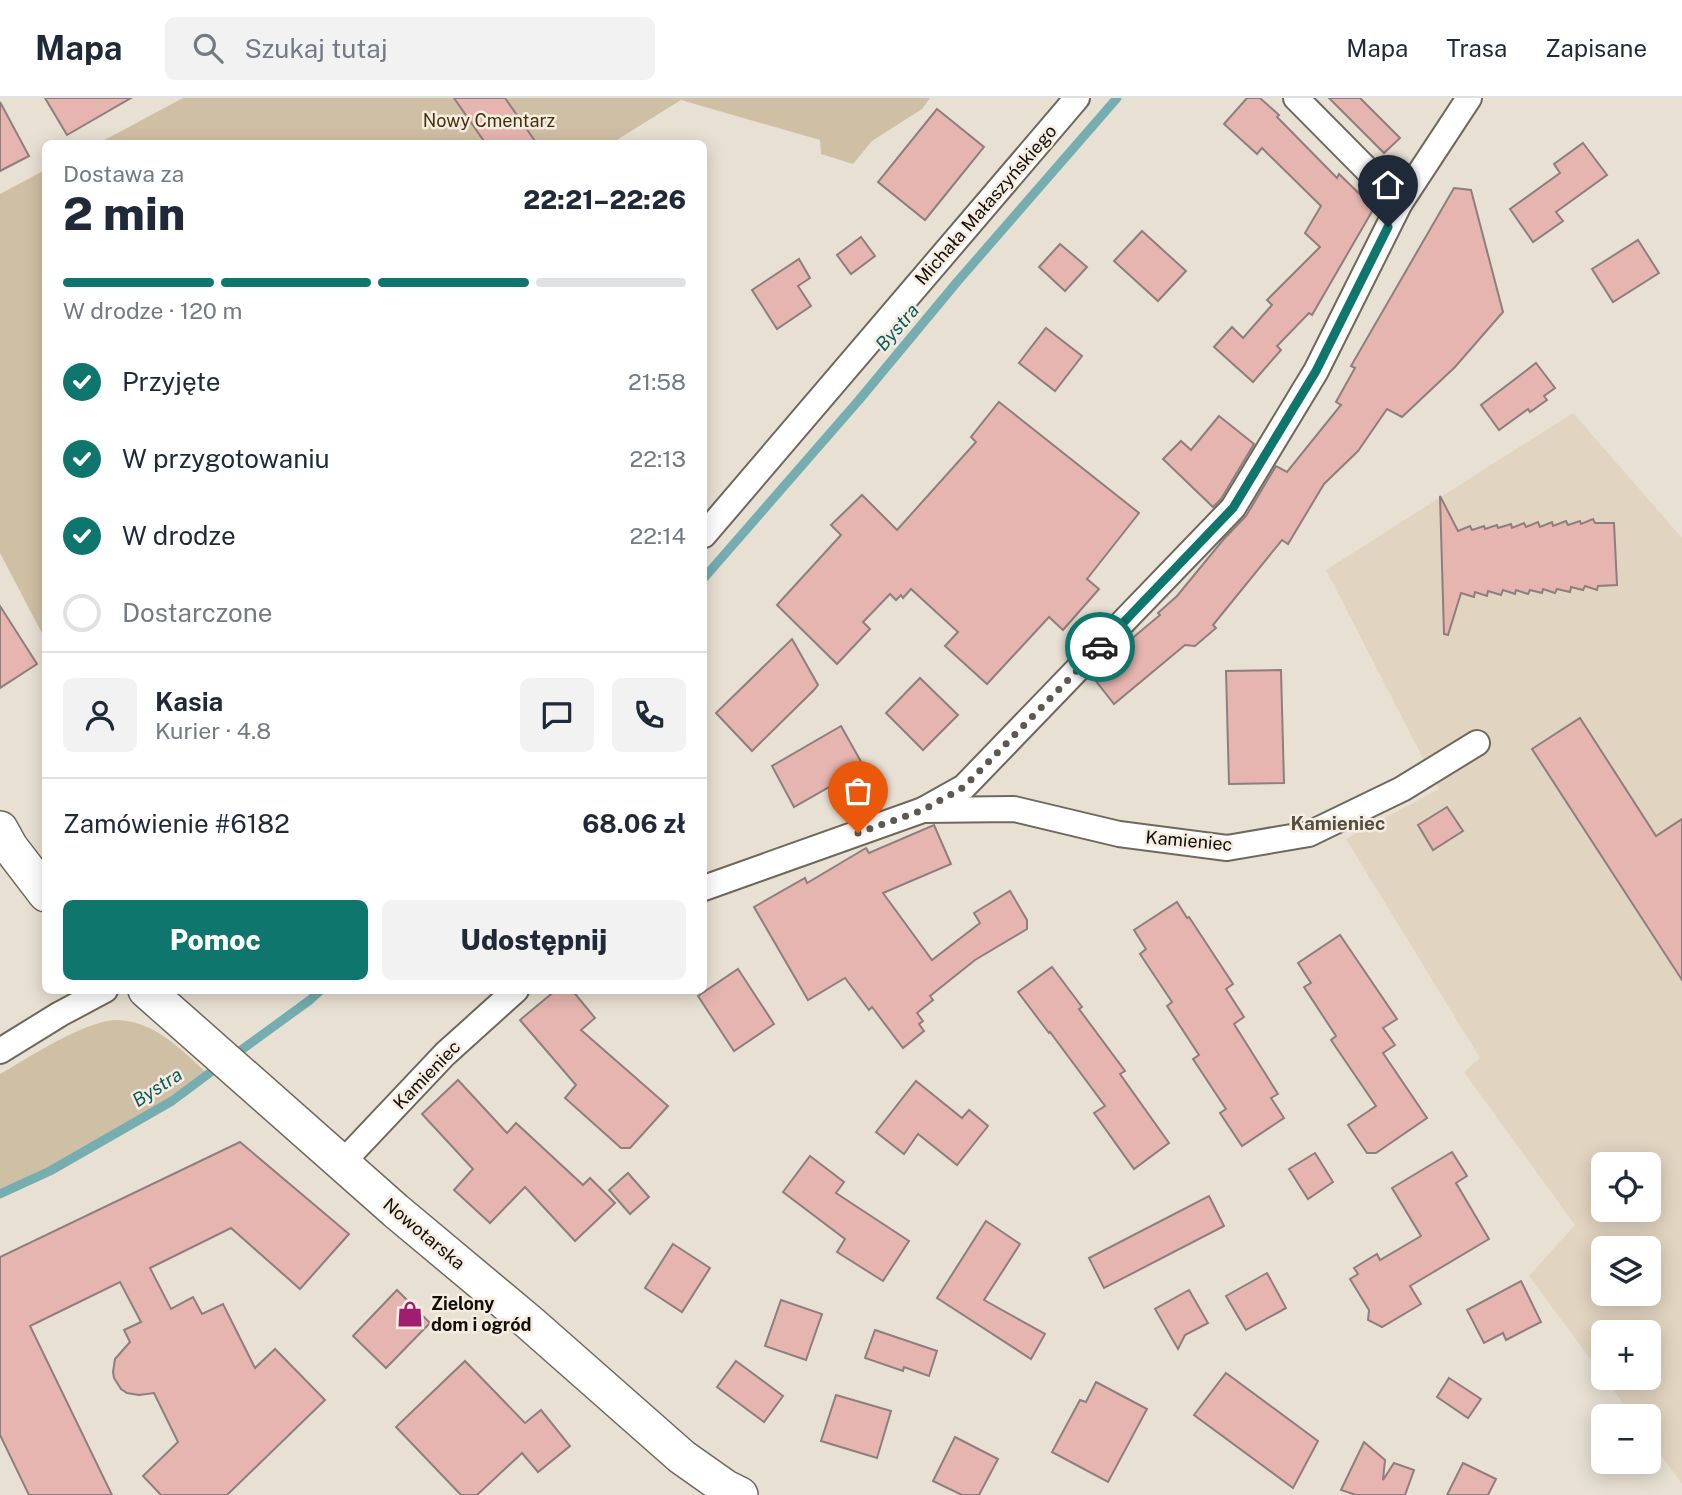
<!DOCTYPE html>
<html lang="pl">
<meta charset="utf-8">
<style>
:root{--surface:#fff;--page:#f2f2f3;--text:#1f2937;--muted:#747a83;--line:#e0e1e3;--accent:#0f766e}
body{margin:0;font-family:"Public Sans",sans-serif;background:var(--page);color:var(--text);height:100vh;display:flex;flex-direction:column;font-size:26px;white-space:nowrap}
*{box-sizing:border-box;margin:0}
p{font-size:23px;color:var(--muted)}
.icon{flex:none;width:38px;height:38px;fill:none;stroke:currentColor;stroke-width:2;stroke-linecap:round;stroke-linejoin:round}
.map{position:relative;flex:1;overflow:hidden}
.side{position:absolute;left:42px;top:42px;width:665px;height:854px;display:flex;flex-direction:column;background:var(--surface);border-radius:10px;box-shadow:0 4px 18px #0003}
.side>*{flex:none}
.controls{position:absolute;left:1591px;top:1054px;display:grid;gap:14px}
.controls a{display:grid;place-items:center;width:70px;height:70px;border-radius:10px;background:var(--surface);box-shadow:0 4px 18px #0003;font-size:35px}
.pin{position:absolute;display:grid;place-items:center;width:60px;height:60px;color:#fff;margin:-72px -30px;border-radius:50% 50% 50% 0;rotate:-45deg;box-shadow:0 0 7px #0007}
.pin .icon{rotate:45deg}
.courier{position:absolute;display:grid;place-items:center;width:70px;height:70px;margin:-35px;border:5px solid #0f766e;border-radius:50%;background:#fff;color:#222;box-shadow:0 2px 9px #0007}
.overview em{font-style:normal;font-weight:800}
.overview div{display:flex;flex-direction:column-reverse}
.overview{display:flex;align-items:center;justify-content:space-between;height:119px;padding:0 21px}
h1{font-size:46px;font-weight:800;line-height:52px}
.bar{display:grid;grid-template-columns:repeat(4,1fr);gap:10px 7px;align-content:center;height:84px;padding:0 21px}
.bar i{height:9px;border-radius:5px;background:var(--line)}
.bar .active{background:var(--accent)}
.bar p{grid-column:span 4}
.line{display:flex;align-items:center;gap:18px;padding:0 21px;border-top:2px solid var(--line)}
.line div{flex:1}
.round{display:grid;place-items:center;flex:none;width:74px;height:74px;border-radius:10px;background:var(--page)}
ol{padding:0 21px;list-style:none}
li{display:flex;align-items:center;gap:21px;height:77px}
li p{margin-inline-start:auto}
li .icon{padding:7px;border-radius:50%;background:var(--accent);color:#fff;stroke-width:4}
li:last-child{color:var(--muted)}
li i{width:38px;height:38px;border:4px solid var(--line);border-radius:50%}
.cta{display:flex;gap:14px;margin-top:auto;padding:14px 21px}
.cta a{flex:1;height:80px;border-radius:10px;background:var(--accent);color:#fff;font-size:28px;font-weight:800;line-height:80px;text-align:center}
.cta a+a{background:var(--page);color:var(--text)}
header{display:flex;align-items:center;gap:42px;box-sizing:border-box;height:98px;padding:0 35px;background:var(--surface);border-bottom:2px solid var(--line)}
header strong{font-size:33px}
nav{display:flex;gap:38px;margin-inline-start:auto;font-size:24px}
.search{width:490px;height:63px;background:var(--page);display:flex;align-items:center;gap:18px;box-sizing:border-box;padding:0 24px;border-radius:10px;color:var(--muted);font-size:26px}
.map>svg:first-child{display:block}
.built{fill:#e1d4c0;fill-rule:evenodd}
.green{fill:#cfbfa5}
.lines{fill:none;stroke-linecap:round;stroke-linejoin:round}
.stream{stroke:#75adb0;stroke-width:9}
.building{fill:#e6b5b0;stroke:#8e7e7d;stroke-width:2}
.minor-casing{stroke:#6f685c;stroke-width:28}
.secondary-casing{stroke:#6f685c;stroke-width:38}
.minor{stroke:#fff;stroke-width:24}
.secondary{stroke:#fff;stroke-width:35}
.done{stroke:#5d5851;stroke-width:7;stroke-dasharray:0 12.6}
.route{stroke:#0f766e;stroke-width:9}
.labels{text-anchor:middle;stroke-width:5;stroke-linejoin:round;paint-order:stroke}
.park-label{font-size:18px;fill:#433111;stroke:#f6ede0}
.street-label{font-size:18px;fill:#120f0b;stroke:#f6ede0}
.poi-label{font-size:18px;font-weight:bold;fill:#120f0b;stroke:#f6ede0;text-anchor:start}
.water-label{font-size:19px;font-style:italic;fill:#0a5c61;stroke:#f6ede0}
.neighbourhood-label{font-size:19px;font-weight:bold;fill:#554e43;stroke:#f6ede0}
</style>
<header>
<strong>Mapa</strong>
<div class="search"><svg class="icon" aria-label="search" viewBox="0 0 24 24"><circle cx="10" cy="10" r="6"/><path d="M15 15l6 6"/></svg>Szukaj tutaj</div>
<nav><a>Mapa</a><a>Trasa</a><a>Zapisane</a></nav>
</header>
<div class="map">
<svg width="1682" height="1397" viewBox="0 0 1682 1397">
<rect width="100%" height="100%" fill="#e8e0d3"/>
<path class="built" d="M1573,315L1682,440V1386L1649,1340L1648,1318H1632L1604,1279H1648V1234H1603V1278L1529,1178L1575,1127L1464,974L1480,960L1346,741L1439,691L1326,472ZM1603,1066H1648V1111H1603ZM1603,1150H1648V1195H1603Z"/>
<g class="green">
<path d="M183,0H930L922,11L872,43L853,66L821,56L820,42L681,2L612,45L97,46Z"/>
<path d="M45,72V541L0,455V96Z"/>
<path d="M114,922C155,922 180,951 208,976L172,1003L50,1073L0,1096V976C30,959 81,925 114,922Z"/>
</g>
<g class="lines">
<g class="stream">
<path d="M704,480L859,302L957,184L1117,0"/>
<path d="M233,958L310,902L321,892"/>
<path d="M0,1096L50,1073L172,1003L219,968"/>
</g>
</g>
<g class="building">
<path d="M45,0H131L67,37Z"/>
<path d="M454,0H505L537,46H486Z"/>
<path d="M1247,0H1260L1279,17L1277,19L1337,80L1339,76L1374,110L1312,217L1309,215L1277,248L1281,252L1253,284L1214,249L1232,229L1243,240L1272,207L1267,202L1320,149L1305,135L1321,108L1262,50L1257,56L1224,26Z"/>
<path d="M1329,0H1360L1400,40L1384,55Z"/>
<path d="M0,4L29,58L0,73Z"/>
<path d="M937,11L984,49L925,122L878,84Z"/>
<path d="M1583,45L1607,77L1556,114L1563,123L1533,144L1510,111L1560,75L1554,66Z"/>
<path d="M1454,90L1471,92L1503,214L1455,269L1402,319L1387,311L1358,353L1324,386L1288,446L1282,442L1213,527L1216,530L1195,548L1185,547L1114,606L1092,578L1111,558L1160,517L1158,515L1177,498L1223,442L1246,418L1276,368L1287,374L1341,307L1336,304L1355,270L1351,268Z"/>
<path d="M1142,133L1186,173L1158,203L1114,163Z"/>
<path d="M861,139L875,158L851,176L837,157Z"/>
<path d="M1638,142L1659,175L1613,204L1592,171Z"/>
<path d="M1060,146L1087,169L1065,193L1039,169Z"/>
<path d="M799,161L810,180L798,188L811,208L777,231L752,192Z"/>
<path d="M1046,230L1082,258L1055,293L1019,265Z"/>
<path d="M1536,265L1555,290L1544,298L1547,302L1530,314L1528,311L1499,332L1481,307Z"/>
<path d="M999,304L1139,415L1087,481L1099,491L1063,532L1049,519L987,586L945,548L958,534L911,491L903,500L901,497L896,502L890,496L863,524L870,531L837,566L777,507L841,437L831,427L862,397L897,432L976,344L971,339Z"/>
<path d="M1219,318L1254,346L1221,401L1213,409L1163,361L1181,343L1191,352Z"/>
<path d="M1440,398L1458,433L1470,428L1472,432L1484,428L1485,431L1497,427L1498,430L1511,426L1512,430L1524,425L1526,429L1538,424L1540,429L1552,424L1553,428L1566,423L1568,427L1580,423L1581,426L1593,421L1595,425H1614L1617,487L1598,488L1597,492L1585,488L1583,492L1571,489L1570,494L1557,491L1555,495L1543,491L1542,495L1530,492L1528,496L1516,492L1515,496L1503,492L1501,497L1488,493L1487,498L1475,494L1474,499L1461,495L1448,537L1444,536Z"/>
<path d="M0,508L37,566L0,590Z"/>
<path d="M792,541L818,587L814,592L752,653L716,615Z"/>
<path d="M1281,572L1284,685L1229,686L1226,573Z"/>
<path d="M920,580L958,617L923,652L886,615Z"/>
<path d="M1580,620L1656,738L1682,721V882L1532,651Z"/>
<path d="M841,628L864,669L794,709L772,668Z"/>
<path d="M1447,709L1463,733L1433,752L1418,727Z"/>
<path d="M934,727L951,766L883,795L932,862L980,825L974,815L1010,793L1027,822V831L975,862L930,898L933,902L917,915L923,923L919,926L924,933L903,950L872,909L869,912L845,880L808,902L754,809L805,780L807,785L866,750L869,755Z"/>
<path d="M1177,804L1187,820L1189,819L1233,886L1226,891L1244,919L1234,926L1278,996L1271,1000L1284,1020L1242,1048L1220,1015L1226,1011L1193,961L1199,957L1167,908L1172,904L1140,856L1146,851L1134,832Z"/>
<path d="M1340,837L1397,921L1383,930L1395,947L1383,955L1427,1020L1376,1055H1367L1348,1027L1376,1008L1331,942L1336,938L1304,889L1311,885L1298,865Z"/>
<path d="M1052,869L1082,909L1079,911L1125,973L1120,976L1169,1045L1134,1071L1094,1015L1105,1008L1050,934L1049,935L1018,894Z"/>
<path d="M738,871L774,926L734,953L698,898Z"/>
<path d="M556,892H572L595,920L581,932L668,1008L630,1050H621L565,1000L576,987L520,922Z"/>
<path d="M458,982L507,1035L516,1025L583,1087L590,1080L615,1105L575,1143L525,1089L490,1125L454,1092L473,1071L422,1016Z"/>
<path d="M916,983L962,1020L969,1012L988,1028L957,1067L918,1036L904,1056L876,1034Z"/>
<path d="M240,1044L349,1136L300,1191L231,1130L150,1170L171,1211L193,1199L202,1216L223,1206L255,1270L275,1251L325,1302L227,1397H161L143,1378L178,1344L154,1295L139,1297L127,1295L121,1291L114,1280L113,1274L115,1261L130,1244L124,1232L141,1224L120,1184L30,1228L112,1397H29L0,1337V1159Z"/>
<path d="M1452,1054L1467,1078L1456,1085L1489,1141L1410,1188L1421,1206L1382,1229L1368,1222L1369,1212L1350,1181L1358,1176L1354,1170L1377,1156L1380,1162L1421,1138L1392,1090Z"/>
<path d="M1315,1055L1333,1084L1308,1101L1289,1071Z"/>
<path d="M810,1058L844,1084L836,1095L909,1143L883,1183L837,1154L845,1141L783,1094Z"/>
<path d="M628,1075L649,1099L630,1116L609,1092Z"/>
<path d="M1209,1098L1224,1128L1104,1190L1089,1160Z"/>
<path d="M986,1123L1020,1146L984,1202L1045,1236L1031,1261L937,1200Z"/>
<path d="M673,1146L710,1170L682,1214L645,1190Z"/>
<path d="M1267,1175L1286,1210L1246,1232L1226,1198Z"/>
<path d="M1521,1183L1541,1224L1506,1242L1503,1235L1484,1245L1467,1212Z"/>
<path d="M397,1192L430,1225L386,1270L353,1238Z"/>
<path d="M1189,1192L1208,1225L1185,1237L1178,1251L1155,1211Z"/>
<path d="M781,1202L822,1216L806,1262L765,1248Z"/>
<path d="M875,1232L937,1253L929,1278L904,1269L903,1273L865,1260Z"/>
<path d="M465,1263L525,1325L541,1312L570,1348L538,1374L522,1355L477,1397H461L396,1329Z"/>
<path d="M736,1263L783,1298L764,1324L717,1289Z"/>
<path d="M1226,1275L1318,1343L1293,1390L1194,1317Z"/>
<path d="M1449,1280L1481,1301L1468,1320L1437,1299Z"/>
<path d="M1096,1284L1147,1311L1108,1384L1052,1354L1080,1302L1086,1304Z"/>
<path d="M836,1297L891,1313L877,1360L821,1343Z"/>
<path d="M955,1339L998,1361L979,1397H962L933,1383Z"/>
<path d="M1364,1344L1385,1362L1383,1382L1394,1365L1414,1372L1405,1397H1356L1341,1392Z"/>
<path d="M1463,1365L1496,1381L1488,1397H1447Z"/>
</g>
<g class="lines">
<g class="minor-casing">
<g id="minor">
<path d="M1296,0L1400,105"/>
<path d="M704,437L1077,0"/>
<path d="M923,712L964,689L1233,410L1316,273L1400,105L1469,0"/>
<path d="M704,790L923,712L1014,711L1119,736L1227,750L1309,736L1402,691L1477,645"/>
<path d="M0,953L60,916L105,892"/>
<path d="M342,1065L445,956L516,892"/>
</g>
</g>
<g class="secondary-casing">
<g id="secondary">
<path d="M0,731L10,749L46,796"/>
<path d="M146,892L396,1113L530,1225L682,1359L726,1390L740,1397"/>
</g>
</g>
<use href="#minor" class="minor"/>
<use href="#secondary" class="secondary"/>
</g>
<g class="lines">
<path class="done" d="M858,735L923,712L964,689L1100,549"/>
<path class="route" d="M1100,549L1233,410L1316,273L1388,129"/>
</g>
<defs>
<g id="shop-bare" transform="scale(2.1)"><path d="M-5-2.5h2.3a2.7 3.5 0 0 1 5.4 0H5L5.5 6h-11ZM-1.5-2.5h3a1.5 2.3 0 0 0-3 0Z" fill="#9f1e6f" stroke="#f6ede0" stroke-width="2.5" paint-order="stroke"/></g>
</defs>
<g fill-rule="evenodd">
<use href="#shop-bare" x="410" y="1216"/>
</g>
<g class="labels">
<g class="park-label">
<text x="489" y="29">Nowy Cmentarz</text>
</g>
<g class="street-label">
<text transform="translate(986 107) rotate(-49)" y="6">Michała Małaszyńskiego</text>
<text transform="translate(1189 743) rotate(5)" y="6">Kamieniec</text>
<text transform="translate(427 977) rotate(-46)" y="6">Kamieniec</text>
<text transform="translate(424 1136) rotate(40)" y="6">Nowotarska</text>
</g>
<g class="poi-label">
<text x="431" y="1212">Zielony<tspan x="431" dy="21">dom i ogród</tspan></text>
</g>
<g class="water-label">
<text transform="translate(897 229) rotate(-49)" y="7">Bystra</text>
<text transform="translate(157 989) rotate(-33)" y="7">Bystra</text>
</g>
<g class="neighbourhood-label">
<text x="1338" y="732">Kamieniec</text>
</g>
</g>
</svg>
<div class="controls">
<a><svg class="icon" aria-label="locate" viewBox="0 0 24 24"><circle cx="12" cy="12" r="6"/><path d="M12 2v4M12 18v4M2 12h4M18 12h4"/></svg></a>
<a><svg class="icon" aria-label="layers" viewBox="0 0 24 24"><path d="M12 4l9 5-9 5-9-5zM3 14l9 5 9-5"/></svg></a>
<a>+</a>
<a>−</a>
</div>
<div class="pin" style="left:858px;top:735px;background:#ea580c"><svg class="icon" aria-label="bag" viewBox="0 0 24 24"><path d="M5 8h14l-1 12H6zM9 8a3 3 0 0 1 6 0"/></svg></div>
<div class="pin" style="left:1388px;top:129px;background:#1f2937"><svg class="icon" aria-label="home" viewBox="0 0 24 24"><path d="M3 11l9-7 9 7M6 9v11h12V9"/></svg></div>
<div class="courier" style="left:1100px;top:549px"><svg class="icon" aria-label="car" viewBox="0 0 24 24"><path d="M5 17H2v-5l4-1 3-4h7l3 4 3 1v5h-3M9 17h6M6 11h13"/><circle cx="7" cy="17" r="2"/><circle cx="17" cy="17" r="2"/></svg></div>
<section class="side">
<div class="overview"><div><h1>2 min</h1><p>Dostawa za</p></div><em>22:21–22:26</em></div>
<div class="bar"><i class="active"></i><i class="active"></i><i class="active"></i><i></i><p>W drodze · 120 m</p></div>
<ol>
<li><svg class="icon" aria-label="check" viewBox="0 0 24 24"><path d="M5 12l5 5 9-10"/></svg>Przyjęte<p>21:58</p></li>
<li><svg class="icon" aria-label="check" viewBox="0 0 24 24"><path d="M5 12l5 5 9-10"/></svg>W przygotowaniu<p>22:13</p></li>
<li><svg class="icon" aria-label="check" viewBox="0 0 24 24"><path d="M5 12l5 5 9-10"/></svg>W drodze<p>22:14</p></li>
<li><i></i>Dostarczone</li>
</ol>
<div class="line" style="height:126px"><a class="round"><svg class="icon" aria-label="person" viewBox="0 0 24 24"><circle cx="12" cy="8" r="4"/><path d="M4 21q1-7 8-7t8 7"/></svg></a><div><b>Kasia</b><p>Kurier · 4.8</p></div><a class="round"><svg class="icon" aria-label="chat" viewBox="0 0 24 24"><path d="M4 5h16v11H9l-5 4z"/></svg></a><a class="round"><svg class="icon" aria-label="phone" viewBox="0 0 24 24"><path d="M5 4h4l2 5-3 2q2 4 5 5l2-3 5 2v4C11 20 4 13 5 4z"/></svg></a></div>
<div class="line" style="height:91px"><div>Zamówienie #6182</div><b>68.06 zł</b></div>
<div class="cta"><a>Pomoc</a><a>Udostępnij</a></div>
</section>
</div>
